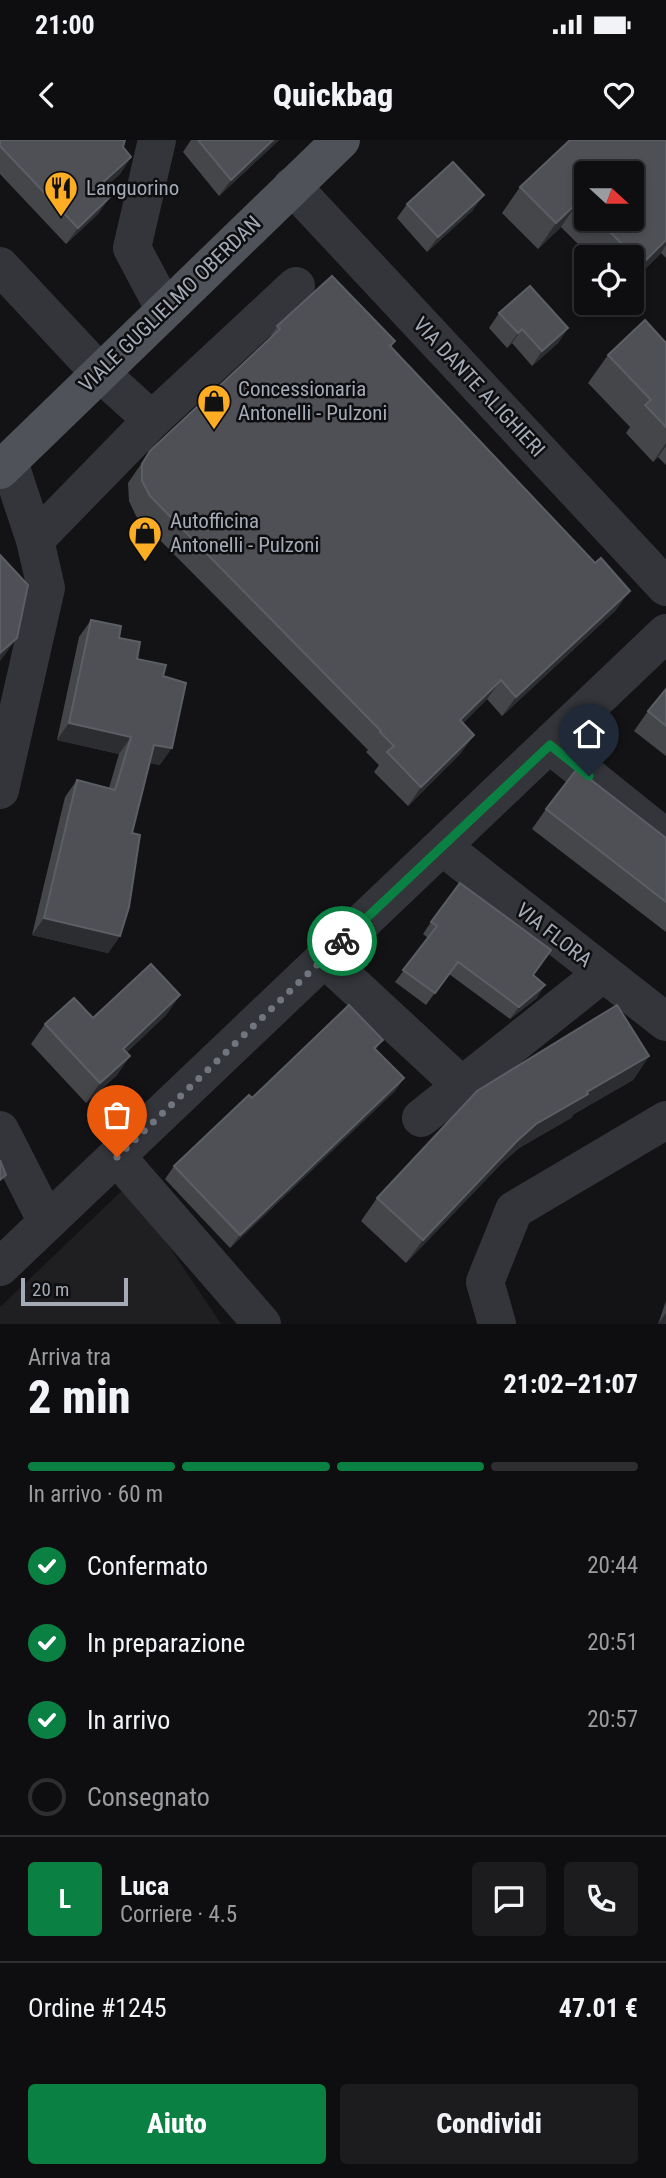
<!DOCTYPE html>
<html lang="it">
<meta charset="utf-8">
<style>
:root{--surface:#0e0e10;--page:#1c1c1e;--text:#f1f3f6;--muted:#9b9c9f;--line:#2e2e30;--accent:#0b8043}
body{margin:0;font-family:"Roboto Condensed",sans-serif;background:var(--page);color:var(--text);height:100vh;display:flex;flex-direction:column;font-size:26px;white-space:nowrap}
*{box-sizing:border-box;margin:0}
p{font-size:23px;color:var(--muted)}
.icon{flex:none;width:38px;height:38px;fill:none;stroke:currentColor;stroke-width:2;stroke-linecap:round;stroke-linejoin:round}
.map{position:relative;height:1184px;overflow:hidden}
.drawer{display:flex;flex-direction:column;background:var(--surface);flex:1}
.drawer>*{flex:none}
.needle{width:46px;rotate:111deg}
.buttons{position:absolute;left:574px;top:21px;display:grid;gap:14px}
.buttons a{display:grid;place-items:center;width:70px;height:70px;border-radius:7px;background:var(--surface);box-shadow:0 4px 10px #0003,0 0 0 2px var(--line);font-size:35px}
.scale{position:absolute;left:21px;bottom:18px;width:107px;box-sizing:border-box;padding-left:7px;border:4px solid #a4aab6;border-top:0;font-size:19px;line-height:24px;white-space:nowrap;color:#a4aab6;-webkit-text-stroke:5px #0e0e10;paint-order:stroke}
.pin{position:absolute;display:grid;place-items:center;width:60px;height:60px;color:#fff;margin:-72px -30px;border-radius:50% 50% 50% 0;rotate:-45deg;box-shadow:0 0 7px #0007}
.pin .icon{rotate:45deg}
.courier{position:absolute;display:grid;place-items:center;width:70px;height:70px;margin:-35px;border:5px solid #0b8043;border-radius:50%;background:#fff;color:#222;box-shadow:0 2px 9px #0007}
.summary em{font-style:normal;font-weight:800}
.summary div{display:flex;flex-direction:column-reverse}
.summary{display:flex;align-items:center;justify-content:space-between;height:119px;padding:0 28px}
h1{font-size:46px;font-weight:800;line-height:52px}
.bar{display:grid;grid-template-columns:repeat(4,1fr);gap:10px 7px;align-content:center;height:84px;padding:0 28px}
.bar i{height:9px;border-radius:5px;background:var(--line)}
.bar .selected{background:var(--accent)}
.bar p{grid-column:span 4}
.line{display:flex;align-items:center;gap:18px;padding:0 28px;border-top:2px solid var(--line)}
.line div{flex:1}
.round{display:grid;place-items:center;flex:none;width:74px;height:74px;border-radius:7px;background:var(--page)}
ol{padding:0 28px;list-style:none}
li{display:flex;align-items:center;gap:21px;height:77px}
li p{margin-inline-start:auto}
li .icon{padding:7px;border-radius:50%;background:var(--accent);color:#fff;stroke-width:4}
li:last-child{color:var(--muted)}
li i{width:38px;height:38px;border:4px solid var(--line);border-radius:50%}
.button{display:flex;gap:14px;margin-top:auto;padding:14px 28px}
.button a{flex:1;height:80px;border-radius:7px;background:var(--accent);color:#fff;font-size:28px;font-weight:800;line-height:80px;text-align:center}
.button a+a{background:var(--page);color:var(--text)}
.status{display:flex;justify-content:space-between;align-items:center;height:49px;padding:0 35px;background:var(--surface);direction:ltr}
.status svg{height:19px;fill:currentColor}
header{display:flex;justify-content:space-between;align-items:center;height:91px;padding:0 28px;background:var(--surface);font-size:32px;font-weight:800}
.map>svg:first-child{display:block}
.built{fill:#1f1f22}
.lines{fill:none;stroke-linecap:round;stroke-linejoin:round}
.minor{stroke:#34353a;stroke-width:38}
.major{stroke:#505259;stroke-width:38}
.wall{fill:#44464a;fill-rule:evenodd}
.shaded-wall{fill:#2c2d30}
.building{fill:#4f5056;stroke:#5c5e65;stroke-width:2}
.done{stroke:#71757e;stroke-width:7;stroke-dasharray:0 12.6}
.route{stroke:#0b8043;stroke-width:9}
.labels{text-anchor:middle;stroke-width:5;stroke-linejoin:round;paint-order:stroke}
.poi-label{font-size:21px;fill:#a4aab6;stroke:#0e0e10;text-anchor:start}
.street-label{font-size:21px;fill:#a4aab6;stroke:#0e0e10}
</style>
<div class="status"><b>21:00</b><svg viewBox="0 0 49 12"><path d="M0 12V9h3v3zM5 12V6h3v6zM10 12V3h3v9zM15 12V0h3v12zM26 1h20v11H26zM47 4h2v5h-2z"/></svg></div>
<header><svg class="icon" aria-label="back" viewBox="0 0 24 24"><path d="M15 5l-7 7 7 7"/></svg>Quickbag<svg class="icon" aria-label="heart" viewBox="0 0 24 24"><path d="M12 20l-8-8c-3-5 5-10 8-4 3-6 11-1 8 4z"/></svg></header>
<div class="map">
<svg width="666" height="1184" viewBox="0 0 666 1184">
<rect width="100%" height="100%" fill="#131315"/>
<path class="built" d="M128,1045L221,1184H0V1167Z"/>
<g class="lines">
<g class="minor">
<path d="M157,0L132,108L165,170"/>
<path d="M292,46L666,447"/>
<path d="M0,126L99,232L152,280"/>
<path d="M35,400L152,280L296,146"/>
<path d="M550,605L666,698"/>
<path d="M0,650L46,448L35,400L9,322"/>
<path d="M443,707L666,882"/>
<path d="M324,818L461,945"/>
<path d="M421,978L602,834"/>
<path d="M0,990L47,1082"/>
<path d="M117,1017L262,1184"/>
<path d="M0,1127L666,493"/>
<path d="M497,1184L485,1142L514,1070L666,980"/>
</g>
<path class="major" d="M0,330L341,0"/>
</g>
<g class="wall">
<path d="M0,0L123,7L131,17L120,34L103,49L99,73L66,104L0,34Z"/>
<path d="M191,0H279L219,56L183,12Z"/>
<path d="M666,0V118L661,113L632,142V117H591L561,87L538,109L502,73L520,47ZM586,33L632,79H586Z"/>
<path d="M407,64L473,70L427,112L397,78Z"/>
<path d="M499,173L568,188L558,203L532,226L512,203L507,208L489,188Z"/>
<path d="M277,186L395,201L391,207L616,470L502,576L487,559L463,583L474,595L460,614L408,666L374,632L379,625L366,612L368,610L136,376L129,361L128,343L150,311L267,202Z"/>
<path d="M666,203V325L658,317L653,322L626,293L630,287L588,243L608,215Z"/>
<path d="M91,480L119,498L137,519L163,536L160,625L150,623L132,693L120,796L108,813L32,795L65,657L77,640L109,648L119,614L57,600L79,497Z"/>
<path d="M666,549V616L634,591L648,571Z"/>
<path d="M546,669L666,698V792L532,689Z"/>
<path d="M431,782L533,835L537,858L510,879L449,834L426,865L395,842L428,798L423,794Z"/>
<path d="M180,855L166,875L127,912L130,916L116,936L86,963L31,904L45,884L93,878Z"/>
<path d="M383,900L375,910L404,938L395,951L230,1108L165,1039L174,1026L252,958Z"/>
<path d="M649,916L633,940L574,974L571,978L519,1008L501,1024L406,1123L361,1081L377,1058Z"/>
<path d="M666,1161V1184H658Z"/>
</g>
<g class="shaded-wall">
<path d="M273,0H279L219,56L231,40Z"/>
<path d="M131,17L120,34L88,62L99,46Z"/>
<path d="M484,55L473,70L427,112L438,97Z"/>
<path d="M110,57L99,73L66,104L78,88Z"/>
<path d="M579,61L561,87L538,109L556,83Z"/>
<path d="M666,100V105L661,113L632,142V138L642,124Z"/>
<path d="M568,188L558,203L532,226L542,211Z"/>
<path d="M522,189L512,203L507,208L518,193Z"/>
<path d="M666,303V306L658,317L653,322Z"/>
<path d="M630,451L616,470L502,576L516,557Z"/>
<path d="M17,498L1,520L0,521V513Z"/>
<path d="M501,540L487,559L447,599L460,580Z"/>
<path d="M69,583L131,597L119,614L57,600Z"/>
<path d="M474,595L460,614L408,666L421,647Z"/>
<path d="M154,605L172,608L160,625L142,622Z"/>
<path d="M44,778L120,796L108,813L32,795Z"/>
<path d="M545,845L537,858L510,879L519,867Z"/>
<path d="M180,855L166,875L109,929L123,909Z"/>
<path d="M130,916L116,936L86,963L100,943Z"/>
<path d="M649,916L633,940L574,974L571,978L519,1008L501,1024L406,1123L423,1100L517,1001L536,984L587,952Z"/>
<path d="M404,938L395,951L230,1108L240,1095Z"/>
<path d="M666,1173V1184H658Z"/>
</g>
<g class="building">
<path d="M0,0H125L123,7L131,17L99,46L110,57L78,88L0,6Z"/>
<path d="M198,0H273L231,40Z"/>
<path d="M570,0H666V100L642,124L597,79H632V33H586V69L579,61L556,83L520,47Z"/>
<path d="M453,22L484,55L438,97L407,64Z"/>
<path d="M332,136L395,201L390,206L595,423L601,418L630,451L516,557L501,540L460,580L474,595L421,647L387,612L394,606L380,592L381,591L150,356L142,341V324L150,311L280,189L277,186Z"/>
<path d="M530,146L568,188L542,211L522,189L518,193L499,173Z"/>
<path d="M645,180L666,203V287L645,265L651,260L608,215Z"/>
<path d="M0,415L28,445L17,498L0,513Z"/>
<path d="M91,480L121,486L119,498L140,502L137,519L166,525L163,536L186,543L172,608L154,605L132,693L140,695L129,767L120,796L44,778L77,640L115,650L131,597L69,583Z"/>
<path d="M666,549V586L648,571Z"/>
<path d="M577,629L666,698V762L546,669Z"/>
<path d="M460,743L551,810L533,835L545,845L519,867L458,822L435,853L403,830L437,786L431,782Z"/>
<path d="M151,824L180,855L123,909L130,916L100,943L45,884L74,858L93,878Z"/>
<path d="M349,865L383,900L374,908L404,938L240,1095L174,1026L249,955L252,958Z"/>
<path d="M617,865L649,916L587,952L588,954L536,984L517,1001L423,1100L377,1058L477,951Z"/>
<path d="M0,1020L6,1035L0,1040Z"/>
</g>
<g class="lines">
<path class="done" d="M117,1017L342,801"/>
<path class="route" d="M342,801L550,605L589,636"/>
</g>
<defs>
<g id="restaurant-pin" transform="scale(1.75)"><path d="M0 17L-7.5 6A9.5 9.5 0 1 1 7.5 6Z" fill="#fcad24" stroke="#0e0e10"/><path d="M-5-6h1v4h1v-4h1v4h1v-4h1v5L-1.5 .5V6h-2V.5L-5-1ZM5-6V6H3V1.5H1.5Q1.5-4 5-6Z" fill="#111"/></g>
<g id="shop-pin" transform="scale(1.75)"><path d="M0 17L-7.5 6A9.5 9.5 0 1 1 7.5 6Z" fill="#fcad24" stroke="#0e0e10"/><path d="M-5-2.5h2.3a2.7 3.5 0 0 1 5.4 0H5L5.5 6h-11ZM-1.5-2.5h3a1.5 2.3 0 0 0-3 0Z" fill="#111"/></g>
</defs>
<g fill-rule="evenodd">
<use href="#restaurant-pin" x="61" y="48"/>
<use href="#shop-pin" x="214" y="261"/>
<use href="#shop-pin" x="145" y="393"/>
</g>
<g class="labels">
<g class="poi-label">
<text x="86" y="55">Languorino</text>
<text x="238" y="256">Concessionaria<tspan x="238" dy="24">Antonelli - Pulzoni</tspan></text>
<text x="170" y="388">Autofficina<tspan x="170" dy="24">Antonelli - Pulzoni</tspan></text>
</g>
<g class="street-label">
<text transform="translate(170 164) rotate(-44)" y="7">VIALE GUGLIELMO OBERDAN</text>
<text transform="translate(479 247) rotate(47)" y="7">VIA DANTE ALIGHIERI</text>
<text transform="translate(554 795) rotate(38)" y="7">VIA FLORA</text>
</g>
</g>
</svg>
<div class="buttons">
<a><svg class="needle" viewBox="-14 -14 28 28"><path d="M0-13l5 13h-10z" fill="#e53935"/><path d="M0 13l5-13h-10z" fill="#9b9c9f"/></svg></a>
<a><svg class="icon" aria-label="locate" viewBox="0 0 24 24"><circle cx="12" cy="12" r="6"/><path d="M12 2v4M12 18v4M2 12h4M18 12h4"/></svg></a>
</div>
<div class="scale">20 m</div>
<div class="pin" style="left:117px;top:1017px;background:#ea580c"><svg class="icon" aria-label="bag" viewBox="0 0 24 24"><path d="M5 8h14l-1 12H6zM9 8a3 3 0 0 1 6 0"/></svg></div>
<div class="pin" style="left:589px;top:636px;background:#1f2937"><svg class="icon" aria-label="home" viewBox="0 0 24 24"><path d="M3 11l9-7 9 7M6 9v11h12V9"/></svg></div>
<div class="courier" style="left:342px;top:801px"><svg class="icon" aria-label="bike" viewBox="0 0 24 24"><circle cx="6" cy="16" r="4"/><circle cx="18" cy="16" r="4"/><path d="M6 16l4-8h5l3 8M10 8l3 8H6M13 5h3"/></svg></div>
</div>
<section class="drawer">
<div class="summary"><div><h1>2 min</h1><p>Arriva tra</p></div><em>21:02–21:07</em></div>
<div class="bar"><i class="selected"></i><i class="selected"></i><i class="selected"></i><i></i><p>In arrivo · 60 m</p></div>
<ol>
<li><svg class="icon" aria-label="check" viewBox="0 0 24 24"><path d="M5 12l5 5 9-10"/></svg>Confermato<p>20:44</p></li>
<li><svg class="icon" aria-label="check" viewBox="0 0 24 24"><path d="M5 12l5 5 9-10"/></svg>In preparazione<p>20:51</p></li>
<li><svg class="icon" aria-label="check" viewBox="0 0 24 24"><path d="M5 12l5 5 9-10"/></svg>In arrivo<p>20:57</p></li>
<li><i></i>Consegnato</li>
</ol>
<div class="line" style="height:126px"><b class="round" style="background:var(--accent);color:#fff">L</b><div><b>Luca</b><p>Corriere · 4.5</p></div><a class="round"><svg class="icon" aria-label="chat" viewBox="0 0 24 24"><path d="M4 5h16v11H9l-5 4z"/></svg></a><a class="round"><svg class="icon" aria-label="phone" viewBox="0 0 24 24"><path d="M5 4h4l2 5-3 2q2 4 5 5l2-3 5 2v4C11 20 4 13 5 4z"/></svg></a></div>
<div class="line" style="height:91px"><div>Ordine #1245</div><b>47.01 €</b></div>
<div class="button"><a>Aiuto</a><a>Condividi</a></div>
</section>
